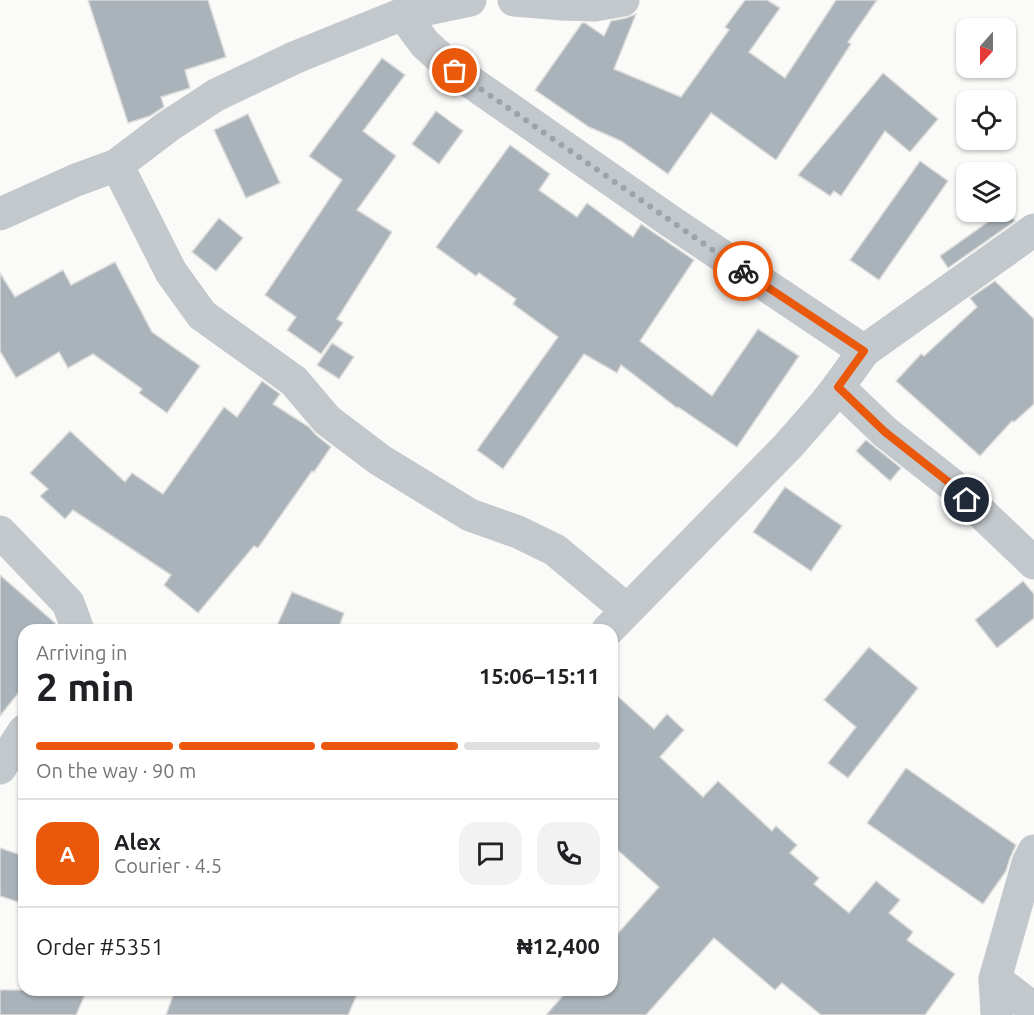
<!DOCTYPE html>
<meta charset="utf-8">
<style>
:root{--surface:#fff;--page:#f2f2f2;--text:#202124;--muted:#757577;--line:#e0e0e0;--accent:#ea580c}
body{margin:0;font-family:Ubuntu,sans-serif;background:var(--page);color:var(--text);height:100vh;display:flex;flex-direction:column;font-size:22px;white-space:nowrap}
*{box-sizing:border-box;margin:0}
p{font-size:20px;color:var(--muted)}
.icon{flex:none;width:33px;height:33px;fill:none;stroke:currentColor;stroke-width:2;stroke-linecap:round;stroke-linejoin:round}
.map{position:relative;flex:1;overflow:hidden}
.drawer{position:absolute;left:18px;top:624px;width:600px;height:372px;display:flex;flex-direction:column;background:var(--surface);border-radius:18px;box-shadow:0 2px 4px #0004}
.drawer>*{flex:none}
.needle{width:39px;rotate:201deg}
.controls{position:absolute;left:956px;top:18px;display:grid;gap:12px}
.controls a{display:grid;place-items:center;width:60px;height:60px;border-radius:12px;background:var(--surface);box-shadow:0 2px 4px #0004;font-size:30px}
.pin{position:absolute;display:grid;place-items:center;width:51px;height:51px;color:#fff;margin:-26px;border:3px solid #fff;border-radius:50%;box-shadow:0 2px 6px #0007}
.courier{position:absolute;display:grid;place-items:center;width:60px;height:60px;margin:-30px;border:4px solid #ea580c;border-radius:50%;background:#fff;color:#222;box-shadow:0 2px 8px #0007}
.summary em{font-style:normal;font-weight:700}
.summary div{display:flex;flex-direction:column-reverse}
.summary{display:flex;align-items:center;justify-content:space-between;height:102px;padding:0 18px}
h1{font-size:39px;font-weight:700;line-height:45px}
.bar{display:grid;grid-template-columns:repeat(4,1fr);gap:9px 6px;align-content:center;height:72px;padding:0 18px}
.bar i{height:8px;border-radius:4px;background:var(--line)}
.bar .selected{background:var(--accent)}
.bar p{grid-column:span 4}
.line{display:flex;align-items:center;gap:15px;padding:0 18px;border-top:2px solid var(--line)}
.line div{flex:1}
.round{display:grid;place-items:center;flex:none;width:63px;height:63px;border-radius:18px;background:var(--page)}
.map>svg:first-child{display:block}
.building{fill:#aab3b9;stroke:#dcdcda;stroke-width:1.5}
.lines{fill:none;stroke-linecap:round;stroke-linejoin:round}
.street{stroke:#c3c8cc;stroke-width:33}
.done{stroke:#99a4ac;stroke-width:6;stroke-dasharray:0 10.8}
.route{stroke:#ea580c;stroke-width:8}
</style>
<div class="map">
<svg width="1034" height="1015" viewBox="0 0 1034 1015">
<rect width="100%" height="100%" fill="#fafaf8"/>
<g class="building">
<path d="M88,0H208L226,57L185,70L190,88L161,97L164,107L150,116L128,123Z"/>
<path d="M745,0H767L780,8L749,52L785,78L836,0H877L848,42L851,44L776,160L711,113L668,174L621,141L589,127L535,90L582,23H585L604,36L611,21L626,18L636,14L614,69L681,97L729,30L725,27Z"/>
<path d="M382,58L405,75L363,131L396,156L357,210L392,232L337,319L343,323L321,354L287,330L296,317L265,295L342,180L309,156Z"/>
<path d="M883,73L938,119L910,152L885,131L841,196L834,191L830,196L798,175Z"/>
<path d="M436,111L463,131L439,164L412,144Z"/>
<path d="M248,114L280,183L246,198L214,130Z"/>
<path d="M510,145L550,174L539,190L577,217L587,203L633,237L641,224L694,260L640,341L712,396L758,329L799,356L737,447L678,407L677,408L621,365L617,373L584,354L503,469L477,450L558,337L513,304L516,299L479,273L476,276L436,247Z"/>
<path d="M920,161L948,181L879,280L850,260Z"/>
<path d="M1006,209L1015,221L948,268L940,256L1002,212H1005Z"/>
<path d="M219,218L243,238L216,271L192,252Z"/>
<path d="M115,262L152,332L200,366L167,413L139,393L142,389L93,354L68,368L59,352L16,378L0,351V273L15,297L63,270L71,285Z"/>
<path d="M995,281L1034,319V404L1014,422L1012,421L980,456L896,381L921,354L924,356L977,307L970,298Z"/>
<path d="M332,343L354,357L339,379L317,365Z"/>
<path d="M262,381L280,394L273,404L309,427L316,435L331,447L314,472L312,471L258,548L254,546L198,613L164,585L171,575L73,510L65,519L40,496L48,489L30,473L70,431L125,482L132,473L163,494L224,407L237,417Z"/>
<path d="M866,440L901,468L890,481L856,451Z"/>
<path d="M785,487L842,526L811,571L753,532Z"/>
<path d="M0,575L55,623L58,630H24V686L0,716Z"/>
<path d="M1023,581L1034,594V618L997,648L975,620Z"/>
<path d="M292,592L344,613L338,630H275Z"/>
<path d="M869,647L918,688L848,778L828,763L856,727L824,700Z"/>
<path d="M612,691L654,729L667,714L684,730L660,757L703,797L718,781L772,831L776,826L797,845L790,853L819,878L814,884L849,913L876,881L900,900L889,913L913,932L907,940L955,974L925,1015H821L782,983L775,990L714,938L646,1015H546L568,990H612V940L659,887L612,845Z"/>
<path d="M906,768L1016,845L1010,858L1006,871L983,904L867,823Z"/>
<path d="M0,848L24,856V904L0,896Z"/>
<path d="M0,990H87L76,1015H0Z"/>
<path d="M175,990H359L348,1015H166Z"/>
</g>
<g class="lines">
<g class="street">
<path d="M514,0L562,4L595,5L623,0"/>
<path d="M403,14L425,44L455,71L670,221L864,351"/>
<path d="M117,165L171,272L202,315L294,381L327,420L380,460L470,515L518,532L555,550L627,610"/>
<path d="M0,214L76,180L117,165L167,127L216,95L296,57L403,14L470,0"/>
<path d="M1034,230L864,351L838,387L885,432L951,484L1034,563"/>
<path d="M0,532L68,603L78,630"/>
<path d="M608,630L788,446L824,405L838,387"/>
<path d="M0,768L24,731"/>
<path d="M995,979L1034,1009"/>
<path d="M997,1015L995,979L1028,863L1034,851"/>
</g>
</g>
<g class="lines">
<path class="done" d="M455,71L743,271"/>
<path class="route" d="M743,271L864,351L838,387L885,432L951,484L967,500"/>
</g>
</svg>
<div class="controls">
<a><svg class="needle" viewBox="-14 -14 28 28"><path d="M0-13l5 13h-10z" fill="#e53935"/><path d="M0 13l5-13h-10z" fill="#757577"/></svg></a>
<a><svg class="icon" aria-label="locate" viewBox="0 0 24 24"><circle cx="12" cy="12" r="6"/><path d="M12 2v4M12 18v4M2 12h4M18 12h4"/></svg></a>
<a><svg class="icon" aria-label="layers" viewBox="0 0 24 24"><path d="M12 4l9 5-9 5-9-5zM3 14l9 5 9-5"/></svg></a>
</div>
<div class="pin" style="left:455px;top:71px;background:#ea580c"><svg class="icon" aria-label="bag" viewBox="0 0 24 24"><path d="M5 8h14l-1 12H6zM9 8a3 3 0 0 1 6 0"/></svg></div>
<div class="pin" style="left:967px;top:500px;background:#1f2937"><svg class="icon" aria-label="home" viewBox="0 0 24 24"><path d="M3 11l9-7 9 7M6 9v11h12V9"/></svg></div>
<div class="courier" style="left:743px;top:271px"><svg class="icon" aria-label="bike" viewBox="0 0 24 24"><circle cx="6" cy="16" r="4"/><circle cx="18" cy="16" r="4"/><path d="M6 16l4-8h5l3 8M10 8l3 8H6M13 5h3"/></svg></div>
<section class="drawer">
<div class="summary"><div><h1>2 min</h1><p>Arriving in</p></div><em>15:06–15:11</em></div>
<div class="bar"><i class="selected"></i><i class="selected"></i><i class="selected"></i><i></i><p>On the way · 90 m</p></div>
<div class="line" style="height:108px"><b class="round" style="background:var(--accent);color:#fff">A</b><div><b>Alex</b><p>Courier · 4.5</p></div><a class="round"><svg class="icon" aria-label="chat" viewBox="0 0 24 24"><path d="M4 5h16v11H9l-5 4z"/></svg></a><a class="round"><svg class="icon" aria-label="phone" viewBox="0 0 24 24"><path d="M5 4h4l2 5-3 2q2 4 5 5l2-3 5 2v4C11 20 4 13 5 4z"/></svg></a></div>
<div class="line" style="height:78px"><div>Order #5351</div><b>₦12,400</b></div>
</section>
</div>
